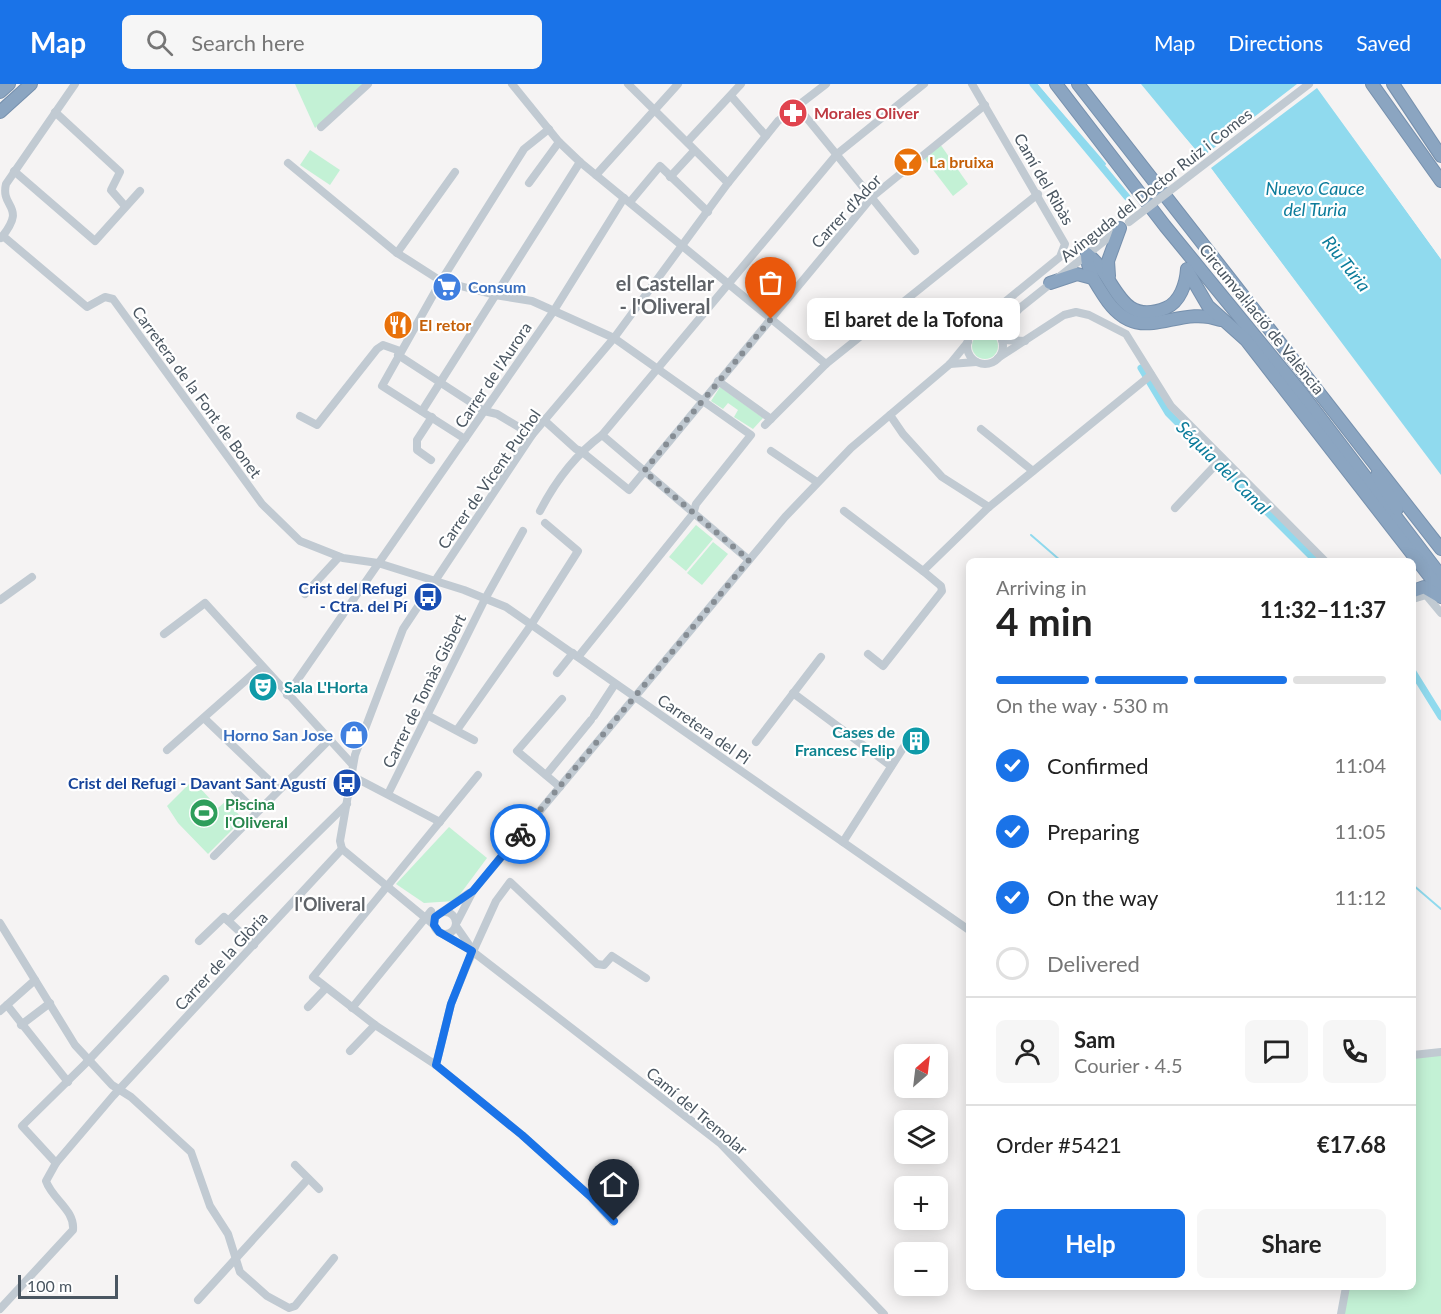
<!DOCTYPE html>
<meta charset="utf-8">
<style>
:root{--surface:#fff;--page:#f6f6f6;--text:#222;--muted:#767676;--line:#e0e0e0;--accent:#1a73e8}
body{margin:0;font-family:Lato,sans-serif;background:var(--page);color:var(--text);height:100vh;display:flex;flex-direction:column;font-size:22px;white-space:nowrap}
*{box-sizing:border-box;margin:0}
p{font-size:20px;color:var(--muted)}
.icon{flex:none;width:33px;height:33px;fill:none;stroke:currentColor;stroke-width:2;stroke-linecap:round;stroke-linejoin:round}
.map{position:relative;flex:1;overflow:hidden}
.drawer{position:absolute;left:966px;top:474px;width:450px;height:732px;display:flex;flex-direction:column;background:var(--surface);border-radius:9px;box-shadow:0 3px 15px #0003}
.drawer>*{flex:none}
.needle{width:39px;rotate:28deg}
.tools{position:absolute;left:894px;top:960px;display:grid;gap:12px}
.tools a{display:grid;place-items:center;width:54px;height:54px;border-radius:9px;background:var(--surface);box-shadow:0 3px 15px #0003;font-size:30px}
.scale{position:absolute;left:18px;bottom:15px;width:100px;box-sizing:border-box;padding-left:6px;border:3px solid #4a5661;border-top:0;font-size:16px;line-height:21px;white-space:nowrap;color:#4a5661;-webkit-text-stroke:4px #fff;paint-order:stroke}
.pin{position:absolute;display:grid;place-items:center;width:51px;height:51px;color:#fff;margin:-62px -26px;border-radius:50% 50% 50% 0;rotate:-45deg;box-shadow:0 0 6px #0007}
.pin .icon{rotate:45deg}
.courier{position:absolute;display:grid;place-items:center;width:60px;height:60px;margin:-30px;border:4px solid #1a73e8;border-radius:50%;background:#fff;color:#222;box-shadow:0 2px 8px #0007}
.bubble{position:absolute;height:42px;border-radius:9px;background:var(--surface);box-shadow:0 3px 15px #0003;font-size:20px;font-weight:700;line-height:42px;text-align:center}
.headline em{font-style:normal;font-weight:700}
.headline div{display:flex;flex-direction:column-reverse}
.headline{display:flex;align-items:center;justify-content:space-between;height:102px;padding:0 30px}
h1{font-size:39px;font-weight:700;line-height:45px}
.bar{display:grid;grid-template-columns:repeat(4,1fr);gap:9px 6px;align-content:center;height:72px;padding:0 30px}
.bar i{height:8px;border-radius:4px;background:var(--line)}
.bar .selected{background:var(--accent)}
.bar p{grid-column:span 4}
.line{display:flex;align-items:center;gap:15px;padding:0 30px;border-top:2px solid var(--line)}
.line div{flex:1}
.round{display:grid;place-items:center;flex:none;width:63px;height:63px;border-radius:9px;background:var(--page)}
ol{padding:0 30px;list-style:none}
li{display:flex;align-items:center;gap:18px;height:66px}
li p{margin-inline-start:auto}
li .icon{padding:6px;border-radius:50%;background:var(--accent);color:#fff;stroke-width:4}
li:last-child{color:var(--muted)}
li i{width:33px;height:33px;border:3px solid var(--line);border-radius:50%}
.cta{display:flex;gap:12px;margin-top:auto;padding:12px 30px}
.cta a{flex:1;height:69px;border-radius:9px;background:var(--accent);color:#fff;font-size:24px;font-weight:700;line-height:69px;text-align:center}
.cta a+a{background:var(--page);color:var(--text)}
header{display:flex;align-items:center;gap:36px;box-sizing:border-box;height:84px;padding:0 30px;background:var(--accent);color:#fff}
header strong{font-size:28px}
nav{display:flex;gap:33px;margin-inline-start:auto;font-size:21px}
.search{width:420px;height:54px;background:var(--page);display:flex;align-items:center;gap:15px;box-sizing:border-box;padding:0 21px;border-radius:9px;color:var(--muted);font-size:22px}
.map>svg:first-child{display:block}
.green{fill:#c3f1d5}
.water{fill:#90daee}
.pier{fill:#f5f3f3}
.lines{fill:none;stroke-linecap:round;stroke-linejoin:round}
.stream{stroke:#90daee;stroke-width:2}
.canal{stroke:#90daee;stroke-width:7}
.highway-casing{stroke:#7690ad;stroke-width:14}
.minor{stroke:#c1cad2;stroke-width:8}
.highway{stroke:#8ba5c1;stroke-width:12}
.minor-bridge{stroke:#c1cad2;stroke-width:8}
.done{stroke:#868d94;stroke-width:6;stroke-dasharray:0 10.8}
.route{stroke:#1a73e8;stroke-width:8}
.labels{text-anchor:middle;stroke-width:4.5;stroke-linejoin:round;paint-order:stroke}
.health-label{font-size:16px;font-weight:bold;fill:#be3a42;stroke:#fff;text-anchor:start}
.food-label{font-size:16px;font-weight:bold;fill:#c56008;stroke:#fff;text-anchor:start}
.street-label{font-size:16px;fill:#4a5661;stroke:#fff}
.shop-label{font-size:16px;font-weight:bold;fill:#366cbe;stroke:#fff;text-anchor:start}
.transit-label{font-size:16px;font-weight:bold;fill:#164399;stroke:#fff;text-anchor:end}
.culture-label{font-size:16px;font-weight:bold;fill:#0d838f;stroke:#fff;text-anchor:start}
.leisure-label{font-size:16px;font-weight:bold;fill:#27864d;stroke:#fff;text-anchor:start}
.water-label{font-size:18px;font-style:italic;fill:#0c7c9b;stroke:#fff}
.neighbourhood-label{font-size:18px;font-weight:bold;fill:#5f6368;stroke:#fff}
.quarter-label{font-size:20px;font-weight:bold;fill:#5f6368;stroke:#fff}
</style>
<header>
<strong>Map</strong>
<div class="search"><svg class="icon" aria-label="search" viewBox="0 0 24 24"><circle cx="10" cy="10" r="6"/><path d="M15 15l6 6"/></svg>Search here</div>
<nav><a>Map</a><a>Directions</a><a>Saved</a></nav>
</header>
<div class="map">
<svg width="1441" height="1230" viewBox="0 0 1441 1230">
<rect width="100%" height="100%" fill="#f5f3f3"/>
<g class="green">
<path d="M295,0H363L315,44Z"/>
<path d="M940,60L968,100L953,112L924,74Z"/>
<path d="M310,66L340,86L330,101L300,81Z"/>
<circle cx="985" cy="262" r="13"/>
<path d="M720,303L763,334L753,345L734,333L738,326L728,319L723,325L711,317Z"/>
<path d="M696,441L713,455L686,487L669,473Z"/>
<path d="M713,458L728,470L702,501L687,489Z"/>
<path d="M193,696L218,724L226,717L243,735L208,770L178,739L167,722Z"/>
<path d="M449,743L487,774L455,817L424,819L396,800Z"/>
<path d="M1441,969V1230H1341L1347,1203H1413V972Z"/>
</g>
<path class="water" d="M1141,0H1315L1441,175V391L1212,86Z"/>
<path class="pier" d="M1138,0L1202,73L1297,0H1319L1441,169V175L1317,4L1211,84L1441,394L1210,87Z"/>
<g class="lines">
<g class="stream">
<path d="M1036,0L1105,80"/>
<path d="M1031,451L1061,477"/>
<path d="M1413,801L1441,825"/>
</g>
<g class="canal">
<path d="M1033,0L1127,113"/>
<path d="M1141,284L1168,329L1316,477"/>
<path d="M1413,588L1441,633"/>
</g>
<g class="highway-casing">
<g id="highway">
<path d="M1056,0L1165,142L1300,307L1441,492"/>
<path d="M1078,0L1441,465"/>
<path d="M1372,0L1441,97"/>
<path d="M1393,0L1441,72"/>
<path d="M0,8L9,0"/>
<path d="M0,28L31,0"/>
<path d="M1087,170C1116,191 1118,244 1166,224C1180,218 1186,200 1187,185"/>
<path d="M1087,170C1087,187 1095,198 1104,212C1139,267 1175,219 1220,236"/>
<path d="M1187,186L1208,222L1246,256L1441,507"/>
<path d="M1109,192L1108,177L1120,144"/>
<path d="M1050,199L1077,190L1092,194"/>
<path d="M1377,391L1397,425"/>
<path d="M1413,507L1424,503L1441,513"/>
</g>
</g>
<g class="minor">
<path d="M512,0L559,58L580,78L826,280"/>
<path d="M628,0L728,99"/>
<path d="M972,0L1065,160L1060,173L979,239L972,250"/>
<path d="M731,12L766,52"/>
<path d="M797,22L915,167"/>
<path d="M55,28L120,88L111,106L125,122"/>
<path d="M321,43L368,0"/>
<path d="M688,57L741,0"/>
<path d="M288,79L397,169L441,197L495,211L532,217L614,254L751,351L696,420L693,430L578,573"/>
<path d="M14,87L95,157L140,107"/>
<path d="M596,91L678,0"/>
<path d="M670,93L694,67"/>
<path d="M529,99L559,58"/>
<path d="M630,118L660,82L708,128"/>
<path d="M3,152L87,223L105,213L113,215L262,420L300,457L343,474L378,479L464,506L506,523L969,846"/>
<path d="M1,154C28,121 0,125 6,100L75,0"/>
<path d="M397,169L455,88"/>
<circle cx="985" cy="262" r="18"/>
<path d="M990,245L1011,229"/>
<path d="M1000,252L1006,239L1020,224L1118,146"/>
<path d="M1002,256L1025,257"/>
<path d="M398,271L484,327L497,330L532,351"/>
<path d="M998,274L1064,231L1076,228L1089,231L1126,250L1171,322L1325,477"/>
<path d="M950,280L976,278"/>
<path d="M718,297L771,335"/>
<path d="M422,327L580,78"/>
<path d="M890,331L903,350L942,393L989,423"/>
<path d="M300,332L317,341L377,265L383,261L400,267"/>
<path d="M545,337L576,365L581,367L629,406L872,113L985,21"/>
<path d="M765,341L826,280L1038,110"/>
<path d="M981,345L1033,387"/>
<path d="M602,351L749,476"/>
<path d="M465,355L382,302L441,197L524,65L549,45"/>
<path d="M771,367L817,398"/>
<path d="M431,376L417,366V356L432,333"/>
<path d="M1175,424L1222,374"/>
<path d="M540,427C555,398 575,371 602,351L837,70L924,0"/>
<path d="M844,427L923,487L989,423L1151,291"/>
<path d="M305,510L339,473"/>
<path d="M1413,515L1426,511L1441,529"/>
<path d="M0,516L32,493"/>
<path d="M164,550L205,519L352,680"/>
<path d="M868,570L883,582L942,507L941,502L923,487"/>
<path d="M557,589L573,569"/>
<path d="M793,609L891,682"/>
<path d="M287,611L553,228L624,114"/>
<path d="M427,631L474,656"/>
<path d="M594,632L615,600"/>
<path d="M205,635L278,705"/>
<path d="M457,646L531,541L578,467L545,439"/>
<path d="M756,658L821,573"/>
<path d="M167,666L261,583"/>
<path d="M478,691L313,893L375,941L436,981L522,1051L591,1113L613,1138"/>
<path d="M546,691L591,636"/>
<path d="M352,692L440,738"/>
<path d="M560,703L517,667L562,615"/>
<path d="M235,707L256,728"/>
<path d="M388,710L485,515L523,447"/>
<path d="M843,758L914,647"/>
<path d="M342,765L340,757L355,671L403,545L532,351L614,254L728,99L778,37L826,0"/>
<path d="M342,765L434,841"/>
<path d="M214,772L328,657"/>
<circle cx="445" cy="839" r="11"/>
<path d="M442,828L469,809"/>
<path d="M228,837L347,720"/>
<path d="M457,838L473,807L785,433L851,364L950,280L968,258"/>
<path d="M0,839L75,961L112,1001L131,1013L191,1068L210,1122L228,1150L240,1188L267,1212L289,1224L295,1222L334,1174"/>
<path d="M456,842L472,865"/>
<path d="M443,850L472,867L720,1059L884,1230"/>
<path d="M199,857L224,833L254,861"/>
<path d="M7,921L68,998"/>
<path d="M308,923L326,904"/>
<path d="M352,924L431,827"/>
<path d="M0,927L35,896"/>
<path d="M21,941L50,919"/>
<path d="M350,967L375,941"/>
<path d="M1413,971L1441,968"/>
<path d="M436,981L451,920L466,883L496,817L510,798L597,880L604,881L612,872L646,894"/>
<path d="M56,1079L22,1042L85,980L165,895"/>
<path d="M295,1081L319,1105"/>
<path d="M198,1216L308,1095"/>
<path d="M0,1225L73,1146C75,1126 52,1115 46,1097L56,1079L113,1012L342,765"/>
<path d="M1341,1230L1346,1203"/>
</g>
<use href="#highway" class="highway"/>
<path class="minor-bridge" d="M1129,138L1309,0"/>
</g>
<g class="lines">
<path class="done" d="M520,750L749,476L644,387L771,235"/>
<path class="route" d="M520,750L473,807L435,833L434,841L439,848L472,867L451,920L436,981L522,1051L591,1113L614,1137"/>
</g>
<defs>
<g id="pharmacy-disc" transform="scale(1.5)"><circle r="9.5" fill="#e0444e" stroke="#fff"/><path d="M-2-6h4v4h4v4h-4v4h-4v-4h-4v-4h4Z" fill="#fff"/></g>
<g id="bar-disc" transform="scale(1.5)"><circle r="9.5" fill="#e8710a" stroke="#fff"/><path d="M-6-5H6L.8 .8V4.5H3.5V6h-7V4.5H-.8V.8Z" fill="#fff"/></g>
<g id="supermarket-disc" transform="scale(1.5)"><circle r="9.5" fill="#3f7fe0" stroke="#fff"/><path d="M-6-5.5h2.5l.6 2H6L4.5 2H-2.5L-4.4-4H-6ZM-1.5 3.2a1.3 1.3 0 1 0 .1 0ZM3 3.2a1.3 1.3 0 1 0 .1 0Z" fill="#fff"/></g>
<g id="restaurant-disc" transform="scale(1.5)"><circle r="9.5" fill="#e8710a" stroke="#fff"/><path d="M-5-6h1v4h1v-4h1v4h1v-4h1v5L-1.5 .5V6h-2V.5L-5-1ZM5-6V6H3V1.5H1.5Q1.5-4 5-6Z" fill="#fff"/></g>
<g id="bus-disc" transform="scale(1.5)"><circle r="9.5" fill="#1a4fb4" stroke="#fff"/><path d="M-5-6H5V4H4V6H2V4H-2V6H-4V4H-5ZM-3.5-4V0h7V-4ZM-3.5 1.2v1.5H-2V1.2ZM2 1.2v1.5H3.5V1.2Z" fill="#fff"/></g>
<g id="theatre-disc" transform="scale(1.5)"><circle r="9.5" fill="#0f9aa8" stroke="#fff"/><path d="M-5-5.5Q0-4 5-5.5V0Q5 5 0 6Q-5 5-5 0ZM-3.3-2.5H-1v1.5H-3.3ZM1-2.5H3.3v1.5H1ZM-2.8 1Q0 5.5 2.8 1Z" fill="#fff"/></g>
<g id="shop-disc" transform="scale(1.5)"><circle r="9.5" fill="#3f7fe0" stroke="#fff"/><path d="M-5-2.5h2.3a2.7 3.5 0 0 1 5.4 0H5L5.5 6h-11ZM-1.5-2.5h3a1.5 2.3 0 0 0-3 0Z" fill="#fff"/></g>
<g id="building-disc" transform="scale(1.5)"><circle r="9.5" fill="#0f9aa8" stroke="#fff"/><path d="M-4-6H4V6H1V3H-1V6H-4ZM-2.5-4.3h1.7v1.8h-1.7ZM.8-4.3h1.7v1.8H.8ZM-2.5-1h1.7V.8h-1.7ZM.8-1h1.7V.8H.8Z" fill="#fff"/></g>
<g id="stadium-disc" transform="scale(1.5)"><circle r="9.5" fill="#2e9e5b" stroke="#fff"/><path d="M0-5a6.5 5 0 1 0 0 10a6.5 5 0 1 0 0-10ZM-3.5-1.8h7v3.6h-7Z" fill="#fff"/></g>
</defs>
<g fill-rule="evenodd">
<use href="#pharmacy-disc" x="793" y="29"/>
<use href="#bar-disc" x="908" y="78"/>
<use href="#supermarket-disc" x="447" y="203"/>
<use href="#restaurant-disc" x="398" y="241"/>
<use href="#bus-disc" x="428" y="513"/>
<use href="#theatre-disc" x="263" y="603"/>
<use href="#shop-disc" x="354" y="651"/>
<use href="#building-disc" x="916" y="657"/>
<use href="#bus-disc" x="347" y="699"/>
<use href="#stadium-disc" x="204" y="729"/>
</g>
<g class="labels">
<g class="health-label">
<text x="814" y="35">Morales Oliver</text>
</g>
<g class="food-label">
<text x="929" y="84">La bruixa</text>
<text x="419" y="247">El retor</text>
</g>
<g class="street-label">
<text transform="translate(1044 95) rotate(60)" y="6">Camí del Ribàs</text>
<text transform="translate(1156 101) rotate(-38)" y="6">Avinguda del Doctor Ruiz i Comes</text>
<text transform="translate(846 127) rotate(-47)" y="6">Carrer d'Ador</text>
<text transform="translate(1262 235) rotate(51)" y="6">Circumval·lació de València</text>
<text transform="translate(493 291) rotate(-56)" y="6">Carrer de l'Aurora</text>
<text transform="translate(197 308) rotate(54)" y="6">Carretera de la Font de Bonet</text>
<text transform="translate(489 395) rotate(-55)" y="6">Carrer de Vicent Puchol</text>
<text transform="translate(424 607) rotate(-64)" y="6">Carrer de Tomàs Gisbert</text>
<text transform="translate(704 645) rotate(35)" y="6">Carretera del Pi</text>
<text transform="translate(221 877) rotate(-47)" y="6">Carrer de la Glòria</text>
<text transform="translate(697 1027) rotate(40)" y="6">Camí del Tremolar</text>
</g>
<g class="shop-label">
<text x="468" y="209">Consum</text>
<text x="333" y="657" text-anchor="end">Horno San Jose</text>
</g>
<g class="transit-label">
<text x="407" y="510">Crist del Refugi<tspan x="407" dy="18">- Ctra. del Pí</tspan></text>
<text x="326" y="705">Crist del Refugi - Davant Sant Agustí</text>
</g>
<g class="culture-label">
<text x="284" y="609">Sala L'Horta</text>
<text x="895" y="654" text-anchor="end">Cases de<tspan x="895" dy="18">Francesc Felip</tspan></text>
</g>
<g class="leisure-label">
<text x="225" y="726">Piscina<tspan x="225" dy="18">l'Oliveral</tspan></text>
</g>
<g class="water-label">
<text x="1315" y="111">Nuevo Cauce<tspan x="1315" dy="21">del Turia</tspan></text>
<text transform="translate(1346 180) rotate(52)" y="6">Riu Túria</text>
<text transform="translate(1223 384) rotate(45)" y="6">Séquia del Canal</text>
</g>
<g class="neighbourhood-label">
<text x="330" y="827">l'Oliveral</text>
</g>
<g class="quarter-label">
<text x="665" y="207">el Castellar<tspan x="665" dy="23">- l'Oliveral</tspan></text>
</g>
</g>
</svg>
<div class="tools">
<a><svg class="needle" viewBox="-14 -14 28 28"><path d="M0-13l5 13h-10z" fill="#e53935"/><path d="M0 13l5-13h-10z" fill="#767676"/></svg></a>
<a><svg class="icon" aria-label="layers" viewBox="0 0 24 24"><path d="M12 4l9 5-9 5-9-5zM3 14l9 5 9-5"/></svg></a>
<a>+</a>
<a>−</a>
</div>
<div class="scale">100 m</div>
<div class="pin" style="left:771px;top:235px;background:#ea580c"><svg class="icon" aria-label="bag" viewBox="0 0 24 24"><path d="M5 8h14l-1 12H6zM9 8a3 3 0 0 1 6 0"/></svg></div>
<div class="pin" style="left:614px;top:1137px;background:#1f2937"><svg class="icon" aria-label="home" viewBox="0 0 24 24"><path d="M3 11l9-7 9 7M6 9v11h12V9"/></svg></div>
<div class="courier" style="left:520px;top:750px"><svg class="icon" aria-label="bike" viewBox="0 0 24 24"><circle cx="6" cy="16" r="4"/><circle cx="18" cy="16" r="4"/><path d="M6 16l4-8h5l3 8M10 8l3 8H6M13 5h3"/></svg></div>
<div class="bubble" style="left:807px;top:214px;width:213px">El baret de la Tofona</div>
<section class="drawer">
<div class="headline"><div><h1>4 min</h1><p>Arriving in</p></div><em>11:32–11:37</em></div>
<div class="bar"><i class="selected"></i><i class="selected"></i><i class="selected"></i><i></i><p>On the way · 530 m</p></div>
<ol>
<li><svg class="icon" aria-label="check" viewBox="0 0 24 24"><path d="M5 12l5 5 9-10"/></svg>Confirmed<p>11:04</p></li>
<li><svg class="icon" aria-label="check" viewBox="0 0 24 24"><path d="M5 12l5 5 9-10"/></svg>Preparing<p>11:05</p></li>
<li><svg class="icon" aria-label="check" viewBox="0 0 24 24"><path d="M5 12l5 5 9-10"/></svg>On the way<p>11:12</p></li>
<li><i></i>Delivered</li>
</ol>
<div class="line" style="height:108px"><a class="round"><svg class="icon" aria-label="person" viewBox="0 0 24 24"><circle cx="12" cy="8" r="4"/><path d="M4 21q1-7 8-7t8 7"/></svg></a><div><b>Sam</b><p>Courier · 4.5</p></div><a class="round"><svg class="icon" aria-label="chat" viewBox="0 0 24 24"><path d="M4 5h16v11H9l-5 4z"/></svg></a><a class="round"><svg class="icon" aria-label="phone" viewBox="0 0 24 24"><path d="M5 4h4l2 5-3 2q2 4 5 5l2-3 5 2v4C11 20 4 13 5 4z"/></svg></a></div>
<div class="line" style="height:78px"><div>Order #5421</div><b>€17.68</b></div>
<div class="cta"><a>Help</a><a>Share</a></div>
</section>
</div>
